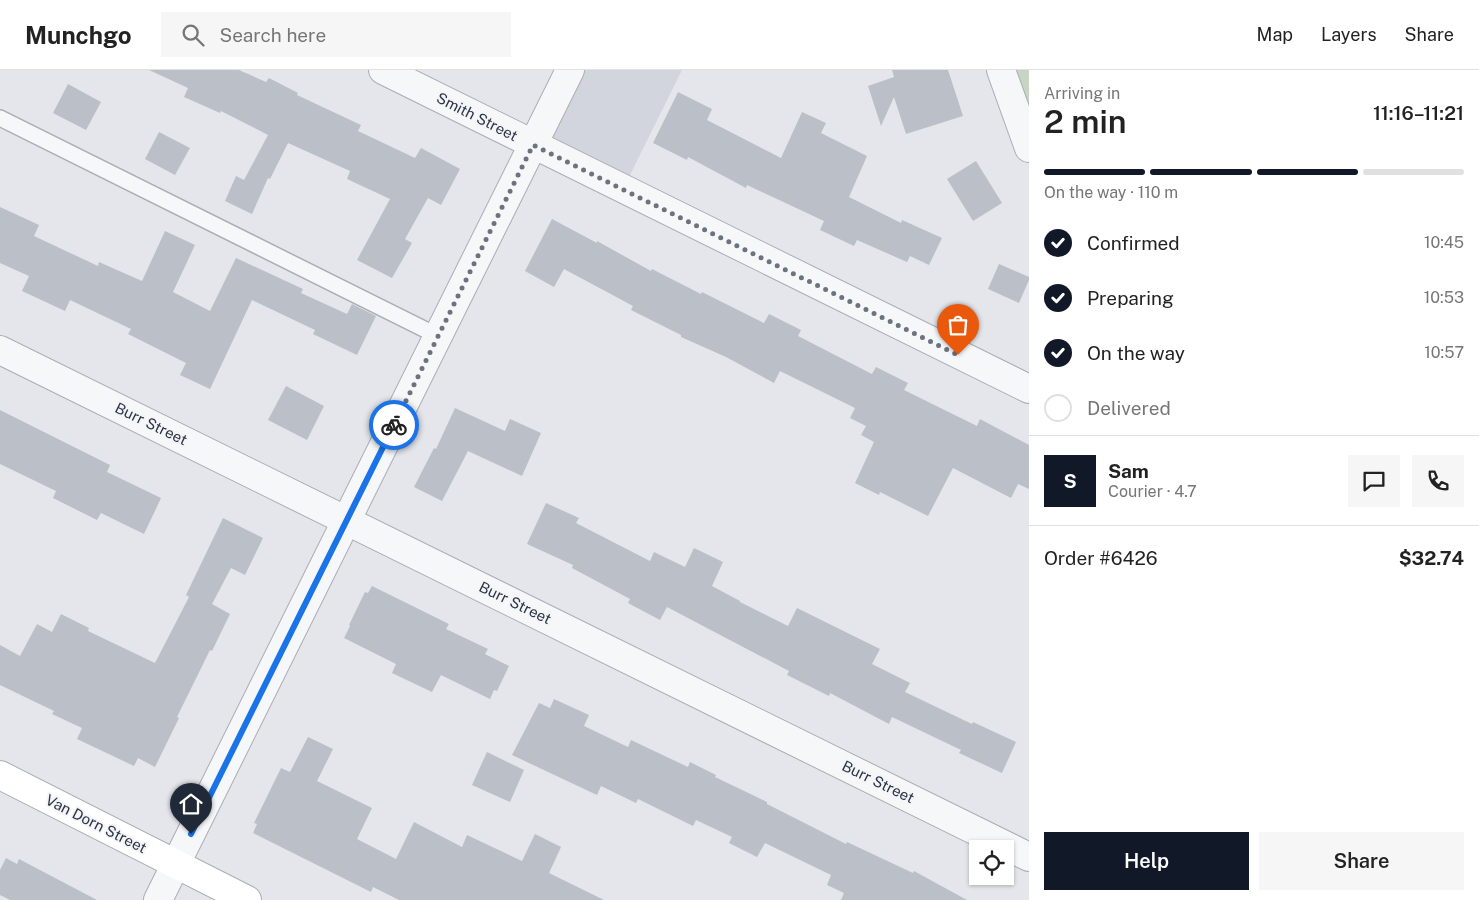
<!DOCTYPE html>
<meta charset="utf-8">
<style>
:root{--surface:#fff;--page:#f6f6f6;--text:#222;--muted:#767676;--line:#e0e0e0;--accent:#111827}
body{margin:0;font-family:"Public Sans",sans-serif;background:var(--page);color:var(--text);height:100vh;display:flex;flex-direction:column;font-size:19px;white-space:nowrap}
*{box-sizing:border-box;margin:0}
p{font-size:16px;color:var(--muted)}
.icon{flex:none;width:28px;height:28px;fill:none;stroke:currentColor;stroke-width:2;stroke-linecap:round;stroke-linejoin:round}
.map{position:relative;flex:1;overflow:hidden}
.drawer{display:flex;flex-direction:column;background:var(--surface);width:450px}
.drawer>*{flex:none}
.fabs{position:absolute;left:969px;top:770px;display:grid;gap:10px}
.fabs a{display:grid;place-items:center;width:45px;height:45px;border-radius:0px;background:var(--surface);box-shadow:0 1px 4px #0004;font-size:25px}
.pin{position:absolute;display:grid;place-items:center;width:42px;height:42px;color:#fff;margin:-51px -21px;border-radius:50% 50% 50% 0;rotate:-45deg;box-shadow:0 0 5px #0007}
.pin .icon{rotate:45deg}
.courier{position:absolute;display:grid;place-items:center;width:50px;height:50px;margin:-25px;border:4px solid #1a73e8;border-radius:50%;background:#fff;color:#222;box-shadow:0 1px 6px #0007}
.overview em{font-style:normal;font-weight:600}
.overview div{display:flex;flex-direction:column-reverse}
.overview{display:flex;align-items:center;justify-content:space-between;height:85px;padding:0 15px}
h1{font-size:32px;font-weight:600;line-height:38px}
.bar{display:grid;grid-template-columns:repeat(4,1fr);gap:8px 5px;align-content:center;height:60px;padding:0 15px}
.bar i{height:6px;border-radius:4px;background:var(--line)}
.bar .selected{background:var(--accent)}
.bar p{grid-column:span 4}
.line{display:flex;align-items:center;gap:12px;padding:0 15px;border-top:1px solid var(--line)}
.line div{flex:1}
.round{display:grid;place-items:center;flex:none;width:52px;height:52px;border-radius:0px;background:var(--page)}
ol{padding:0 15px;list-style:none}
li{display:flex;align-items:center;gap:15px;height:55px}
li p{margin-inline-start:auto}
li .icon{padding:5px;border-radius:50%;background:var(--accent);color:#fff;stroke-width:4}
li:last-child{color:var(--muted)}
li i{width:28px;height:28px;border:2px solid var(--line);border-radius:50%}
.cta{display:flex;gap:10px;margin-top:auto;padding:10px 15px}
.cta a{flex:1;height:58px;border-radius:0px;background:var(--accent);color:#fff;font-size:20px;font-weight:600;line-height:58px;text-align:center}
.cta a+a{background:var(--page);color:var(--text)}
header{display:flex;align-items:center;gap:30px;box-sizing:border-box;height:70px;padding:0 25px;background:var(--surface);border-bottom:1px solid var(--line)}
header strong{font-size:24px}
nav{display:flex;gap:28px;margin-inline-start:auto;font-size:18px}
.search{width:350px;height:45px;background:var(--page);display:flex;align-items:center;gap:12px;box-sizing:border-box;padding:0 18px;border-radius:0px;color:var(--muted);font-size:19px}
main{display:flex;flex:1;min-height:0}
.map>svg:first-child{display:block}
.built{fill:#d2d5dd}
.green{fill:#c8d5c5}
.building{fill:#bbbfc8}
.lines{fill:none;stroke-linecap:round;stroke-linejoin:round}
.service-casing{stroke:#a9adb5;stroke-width:18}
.minor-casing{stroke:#a9adb5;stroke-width:30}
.secondary-casing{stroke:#a9adb5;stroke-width:30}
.service{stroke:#f6f7f9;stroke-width:15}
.minor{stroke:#f6f7f9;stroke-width:28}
.secondary{stroke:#fff;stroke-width:28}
.done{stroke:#6c727e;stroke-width:5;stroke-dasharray:0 9}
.route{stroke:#1a73e8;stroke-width:6}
.labels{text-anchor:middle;stroke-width:4;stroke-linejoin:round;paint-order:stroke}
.street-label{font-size:15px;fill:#2c3343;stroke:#f3f5f8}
</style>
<header>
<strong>Munchgo</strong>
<div class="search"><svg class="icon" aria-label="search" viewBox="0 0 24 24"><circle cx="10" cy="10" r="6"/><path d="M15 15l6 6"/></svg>Search here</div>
<nav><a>Map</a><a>Layers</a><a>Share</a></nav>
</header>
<main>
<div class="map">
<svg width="1029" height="830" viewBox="0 0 1029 830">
<rect width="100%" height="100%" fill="#e4e6eb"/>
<path class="built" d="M570,0H682L623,119L533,75Z"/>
<path class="green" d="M1001,0H1029V78Z"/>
<g class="building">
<path d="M149,0H239L266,12L269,8L298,23L297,25L361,55L358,61L415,88L421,78L460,99L441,135L428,128L405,169L412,173L392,208L357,190L390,129L347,109L350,101L288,73L270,109L268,108L252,144L225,131L236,106L244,110L268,65L221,41L220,43L184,27L188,18Z"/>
<path d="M892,0H948L963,46L906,64L894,27L881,56L868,16L894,7Z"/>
<path d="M68,14L101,32L86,60L53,43Z"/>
<path d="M678,22L712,39L707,50L781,88L802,42L826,53L821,63L867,86L849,127L901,153L902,150L942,168L929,195L910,186L907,192L857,170L854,176L820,160L824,151L747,115L746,118L688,87L687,90L653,73Z"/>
<path d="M159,62L190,78L175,105L145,89Z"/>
<path d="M976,91L1002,133L973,151L947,109Z"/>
<path d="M0,137L39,155L34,166L98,196L99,192L142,211L165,161L195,175L173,222L210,241L236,188L303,219L301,223L347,244L352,234L376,246L357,285L313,264L315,260L252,230L210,319L180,305L186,293L128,264L131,259L70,230L65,241L22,221L29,206L0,193Z"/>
<path d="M552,149L597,173V171L651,201L652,199L701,224L702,222L764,253L769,244L801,260L798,266L872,304L876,297L908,313L904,320L977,356L980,349L1029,375V419L1018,414L1011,428L953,398L928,446L880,422L879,425L855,413L874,372L861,365L866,356L850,348L855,338L780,301L774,313L726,287L681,267V265L631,240L633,236L564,199L554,217L525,201Z"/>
<path d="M999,194L1029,207V210L1019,233L988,219Z"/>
<path d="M286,316L324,336L307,370L268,350Z"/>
<path d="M455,338L505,361L510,349L541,363L522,406L468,381L442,431L414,417L434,378L436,379Z"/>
<path d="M0,340L110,395L107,402L161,428L144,464L101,443L97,450L53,428L56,421L0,394Z"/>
<path d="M546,433L579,448L576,453L650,491L654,482L685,497L694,478L723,492L712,516L740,531V532L788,556L797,538L880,579L872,594L910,613L905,622L972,654L973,652L1016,672L1002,703L959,683L961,680L892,647L889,654L830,623L829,626L787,605L789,601L667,537L660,550L628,533L630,529L572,498L573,495L527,474Z"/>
<path d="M223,448L263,468L245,505L231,498L212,534L230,544L212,581L210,580L177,647L179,648L155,697L138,688L134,696L77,669L82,658L52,644L54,641L0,615V575L20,586L37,554L52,562L61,544L89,558L88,561L155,593L189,527L186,525Z"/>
<path d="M372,516L449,554L446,559L488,579L485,584L509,596L497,621L494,620L490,629L441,605L432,622L392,603L396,594L344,568L350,556L349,555L365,522L368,523Z"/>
<path d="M554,629L589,645L584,656L628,677L631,670L688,697L690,692L716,705L715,707L767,732V734L846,774L847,772L913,803L914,801L967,830H841L844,823L827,815L831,805L765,773L757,787L729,773L732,767L696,750L693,756L638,729L636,733L601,716L597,725L512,685L539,633L550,638Z"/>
<path d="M308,667L333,679L317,711L372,738L357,769L396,789L414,752L462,777L467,765L522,791L535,764L561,777L549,803L604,830H399L373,817L371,822L253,763L257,754L254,753L281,698L290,702Z"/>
<path d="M487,682L524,700L510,732L472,715Z"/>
<path d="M6,788L17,794L19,789L97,830H10L0,825V800Z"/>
</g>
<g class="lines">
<g class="service-casing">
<path id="service" d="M0,48L438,266"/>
</g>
<g class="minor-casing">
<g id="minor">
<path d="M383,0L1029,319"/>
<path d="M1001,0L1029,78"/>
<path d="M0,280L1029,787"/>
<path d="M158,830L570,0"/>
</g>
</g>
<g class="secondary-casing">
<path id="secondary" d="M0,705L247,830"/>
</g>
<use href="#service" class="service"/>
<use href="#minor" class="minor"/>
<use href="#secondary" class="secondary"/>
</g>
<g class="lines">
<path class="done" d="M394,355L533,75L958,285"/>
<path class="route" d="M191,764L394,355"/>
</g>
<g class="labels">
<g class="street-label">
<text transform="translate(477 47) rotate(27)" y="5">Smith Street</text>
<text transform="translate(151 354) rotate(26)" y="5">Burr Street</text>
<text transform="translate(515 533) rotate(26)" y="5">Burr Street</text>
<text transform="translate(878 712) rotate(26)" y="5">Burr Street</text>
<text transform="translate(96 754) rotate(27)" y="5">Van Dorn Street</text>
</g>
</g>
</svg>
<div class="fabs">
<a><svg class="icon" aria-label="locate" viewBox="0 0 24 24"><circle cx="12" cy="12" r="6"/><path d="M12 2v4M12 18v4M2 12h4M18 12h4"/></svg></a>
</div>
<div class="pin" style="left:958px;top:285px;background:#ea580c"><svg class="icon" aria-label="bag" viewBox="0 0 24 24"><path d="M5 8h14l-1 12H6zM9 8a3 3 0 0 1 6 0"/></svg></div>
<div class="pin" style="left:191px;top:764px;background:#1f2937"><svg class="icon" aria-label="home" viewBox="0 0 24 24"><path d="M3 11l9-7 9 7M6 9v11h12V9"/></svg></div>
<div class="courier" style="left:394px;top:355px"><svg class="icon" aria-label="bike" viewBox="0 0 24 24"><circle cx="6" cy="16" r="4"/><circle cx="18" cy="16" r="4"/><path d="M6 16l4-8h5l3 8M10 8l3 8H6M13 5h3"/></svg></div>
</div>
<section class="drawer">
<div class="overview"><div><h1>2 min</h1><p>Arriving in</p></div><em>11:16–11:21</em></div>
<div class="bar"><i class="selected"></i><i class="selected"></i><i class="selected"></i><i></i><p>On the way · 110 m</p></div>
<ol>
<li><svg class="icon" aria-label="check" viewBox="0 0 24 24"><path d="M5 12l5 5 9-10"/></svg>Confirmed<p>10:45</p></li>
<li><svg class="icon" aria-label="check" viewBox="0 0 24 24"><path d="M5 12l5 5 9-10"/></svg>Preparing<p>10:53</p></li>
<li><svg class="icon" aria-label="check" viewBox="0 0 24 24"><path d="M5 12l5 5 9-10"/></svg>On the way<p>10:57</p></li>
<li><i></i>Delivered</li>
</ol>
<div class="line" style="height:90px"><b class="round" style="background:var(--accent);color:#fff">S</b><div><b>Sam</b><p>Courier · 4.7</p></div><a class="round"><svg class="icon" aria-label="chat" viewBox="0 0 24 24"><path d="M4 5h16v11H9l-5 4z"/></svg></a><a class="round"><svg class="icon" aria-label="phone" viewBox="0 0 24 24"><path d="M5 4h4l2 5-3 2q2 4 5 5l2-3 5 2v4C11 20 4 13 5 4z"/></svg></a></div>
<div class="line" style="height:65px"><div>Order #6426</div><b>$32.74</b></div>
<div class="cta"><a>Help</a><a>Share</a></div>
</section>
</main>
